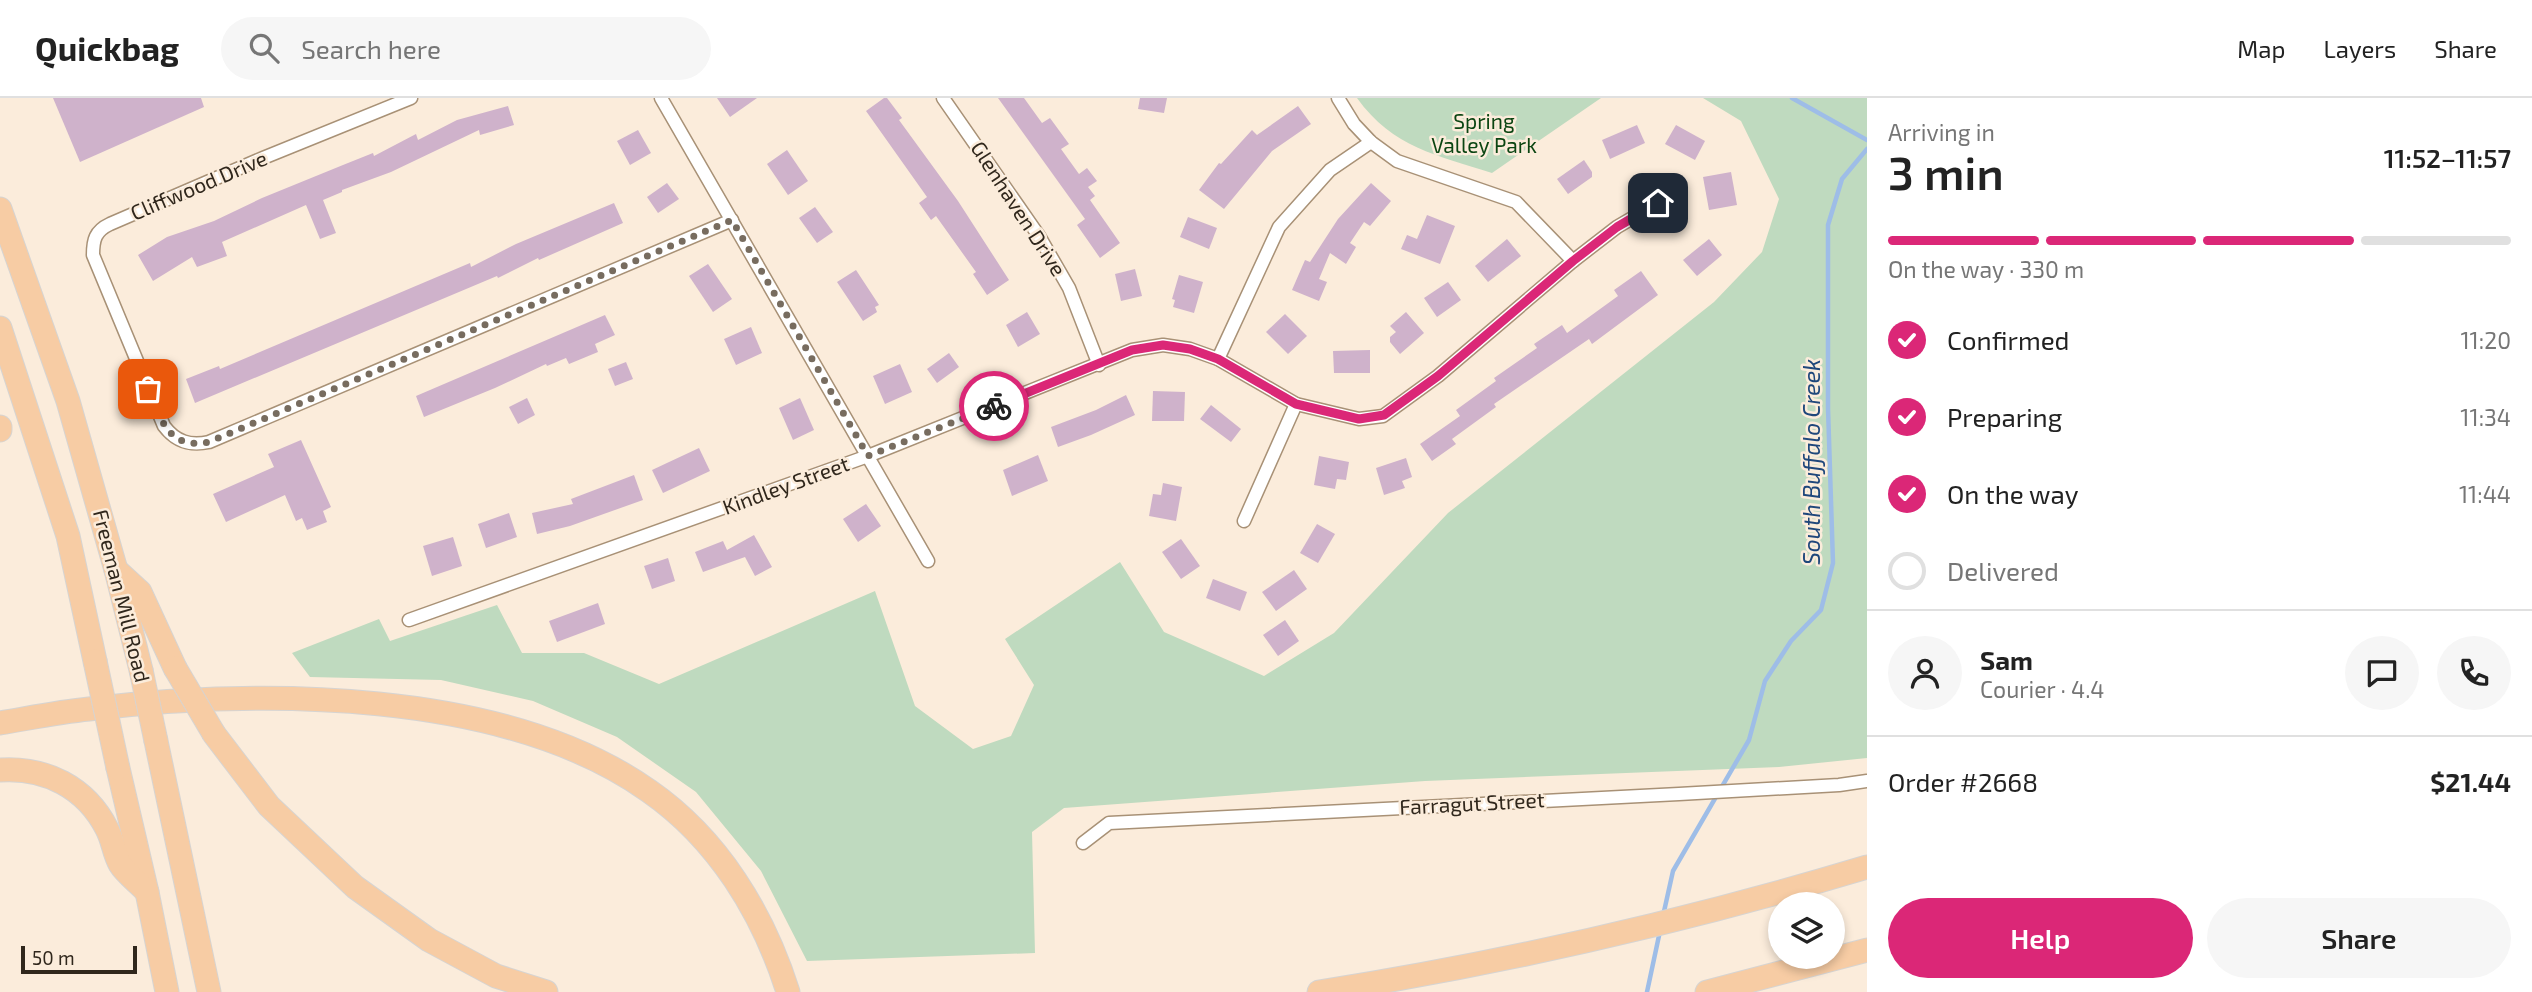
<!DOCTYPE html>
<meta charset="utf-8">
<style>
:root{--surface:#fff;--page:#f6f6f6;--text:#222;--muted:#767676;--line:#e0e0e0;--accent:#db2777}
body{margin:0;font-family:"Exo 2",sans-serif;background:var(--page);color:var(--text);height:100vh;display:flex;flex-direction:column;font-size:26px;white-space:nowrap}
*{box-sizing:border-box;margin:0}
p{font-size:23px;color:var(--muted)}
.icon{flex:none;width:38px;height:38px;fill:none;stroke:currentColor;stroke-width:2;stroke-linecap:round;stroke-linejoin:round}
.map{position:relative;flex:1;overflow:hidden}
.sheet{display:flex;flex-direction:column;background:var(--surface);width:665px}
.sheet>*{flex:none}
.tools{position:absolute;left:1768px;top:794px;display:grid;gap:14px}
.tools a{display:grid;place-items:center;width:77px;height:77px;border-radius:50%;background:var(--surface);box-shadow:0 4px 10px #0003;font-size:35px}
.scale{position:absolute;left:21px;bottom:18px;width:116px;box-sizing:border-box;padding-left:7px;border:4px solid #30271c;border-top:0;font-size:19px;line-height:24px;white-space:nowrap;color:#30271c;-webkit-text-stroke:5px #fbecdb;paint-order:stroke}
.pin{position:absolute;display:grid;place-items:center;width:60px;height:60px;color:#fff;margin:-30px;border-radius:14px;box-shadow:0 4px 10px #0006}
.courier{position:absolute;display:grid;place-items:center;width:70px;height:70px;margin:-35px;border:5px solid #db2777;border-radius:50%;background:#fff;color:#222;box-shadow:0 2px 9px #0007}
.overview em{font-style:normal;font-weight:600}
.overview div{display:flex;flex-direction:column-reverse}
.overview{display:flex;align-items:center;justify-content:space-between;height:119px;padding:0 21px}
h1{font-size:46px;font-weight:600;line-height:52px}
.bar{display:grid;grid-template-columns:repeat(4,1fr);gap:10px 7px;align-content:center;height:84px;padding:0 21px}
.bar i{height:9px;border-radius:5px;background:var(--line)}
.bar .active{background:var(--accent)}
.bar p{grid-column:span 4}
.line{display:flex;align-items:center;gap:18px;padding:0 21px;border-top:2px solid var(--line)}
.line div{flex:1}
.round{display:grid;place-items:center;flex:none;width:74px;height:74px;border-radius:37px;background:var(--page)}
ol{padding:0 21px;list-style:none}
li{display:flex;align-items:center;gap:21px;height:77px}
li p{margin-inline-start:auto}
li .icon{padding:7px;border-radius:50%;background:var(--accent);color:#fff;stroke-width:4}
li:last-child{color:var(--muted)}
li i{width:38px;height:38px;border:4px solid var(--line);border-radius:50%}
.primary-button{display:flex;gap:14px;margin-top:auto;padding:14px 21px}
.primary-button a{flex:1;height:80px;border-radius:42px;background:var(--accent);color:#fff;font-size:28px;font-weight:600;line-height:80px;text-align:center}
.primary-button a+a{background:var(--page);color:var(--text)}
header{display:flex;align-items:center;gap:42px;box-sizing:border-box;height:98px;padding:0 35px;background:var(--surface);border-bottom:2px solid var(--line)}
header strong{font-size:33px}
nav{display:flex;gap:38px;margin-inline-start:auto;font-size:24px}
.search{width:490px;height:63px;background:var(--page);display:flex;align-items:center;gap:18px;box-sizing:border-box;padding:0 24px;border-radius:38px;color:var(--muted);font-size:26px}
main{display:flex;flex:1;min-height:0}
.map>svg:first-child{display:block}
.green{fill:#bfdabf}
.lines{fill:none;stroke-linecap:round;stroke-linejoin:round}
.stream{stroke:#9ebde7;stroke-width:4.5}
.building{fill:#cfb2cb}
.minor-casing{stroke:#a89176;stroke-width:15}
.motorway-casing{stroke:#d6d4d2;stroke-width:25}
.minor{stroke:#fff;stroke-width:12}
.motorway{stroke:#f7cca4;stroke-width:23}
.motorway-bridge-casing{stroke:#d6d4d2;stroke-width:25;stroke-linecap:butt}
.motorway-bridge{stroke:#f7cca4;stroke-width:23}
.done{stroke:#776c5f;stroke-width:7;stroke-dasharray:0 12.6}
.route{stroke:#db2777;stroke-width:9}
.labels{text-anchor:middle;stroke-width:5;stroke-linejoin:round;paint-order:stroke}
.park-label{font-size:21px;fill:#0b4512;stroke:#fbecdb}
.street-label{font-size:21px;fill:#30271c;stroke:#fbecdb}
.water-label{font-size:23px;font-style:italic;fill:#1f477b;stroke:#fbecdb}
</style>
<header>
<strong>Quickbag</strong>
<div class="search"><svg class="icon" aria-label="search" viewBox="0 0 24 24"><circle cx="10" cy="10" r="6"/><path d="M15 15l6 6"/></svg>Search here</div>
<nav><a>Map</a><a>Layers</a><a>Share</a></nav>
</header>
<main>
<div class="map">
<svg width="1867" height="894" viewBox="0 0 1867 894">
<rect width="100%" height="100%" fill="#fbecdb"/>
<g class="green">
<path d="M1357,0H1601L1492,75C1437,57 1393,50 1357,0Z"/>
<path d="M1703,0H1867V660L1779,669L1425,683L1064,710L1032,734L1035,855L807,863L761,773L696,694L617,639L533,603L441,582L310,579L292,555L379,521L390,543L497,507L522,555H584L659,586L875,493L915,608L973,651L1011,638L1034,587L1005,541L1120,464L1164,534L1264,578L1334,535L1448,415L1714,204L1762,154L1779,101L1741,23Z"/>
</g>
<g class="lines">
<g class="stream">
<path d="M1792,0L1867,42"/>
<path d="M1663,818L1673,773L1749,642L1765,583L1791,543L1821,512L1833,465L1828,310V127L1842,81L1867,51"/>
<path d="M1647,894L1660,833"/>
</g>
</g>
<g class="building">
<path d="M53,0H201L204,9L80,64Z"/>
<path d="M717,0H757L730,19Z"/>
<path d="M884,0H887L902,20L899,22L958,103L1009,182L987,197L973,176L976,174L936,118L931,122L919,105L927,99L866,13Z"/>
<path d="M998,0H1024L1042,25L1050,20L1069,46L1061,51L1079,76L1087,70L1097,83L1088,89L1095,98L1090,102L1120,145L1100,160L1077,127L1085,121Z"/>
<path d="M1140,0H1167L1164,15L1138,11Z"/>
<path d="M508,8L514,27L480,37L479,32L391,74L342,92V94L323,102L336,135L320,141L306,107L222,144L227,158L197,169L192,159L153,183L138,157L167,139L214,123L262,100L343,67L373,55L374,58L416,36L418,42L457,22Z"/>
<path d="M1298,8L1311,26L1272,53L1224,111L1199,92L1219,65L1221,66L1252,32L1257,37Z"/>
<path d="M1637,27L1645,45L1610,61L1602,42Z"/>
<path d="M1676,27L1705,43L1695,62L1665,46Z"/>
<path d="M638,32L651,55L630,67L617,43Z"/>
<path d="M787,52L808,83L788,97L767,66Z"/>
<path d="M1584,62L1592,74V79L1568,96L1557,81Z"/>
<path d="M1731,74L1737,107L1709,112L1703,79Z"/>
<path d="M667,85L679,101L658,115L647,99Z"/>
<path d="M1371,85L1391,103L1370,128L1364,124L1350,145L1356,149L1346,166L1330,155L1319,181L1327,184L1319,203L1292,192L1305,162L1310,164L1338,121Z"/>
<path d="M614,105L623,125L539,162L538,160L498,180L497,178L195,305L186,281L219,268L220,271L470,165L471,169L516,146Z"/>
<path d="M815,109L833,134L817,145L799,120Z"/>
<path d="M1427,117L1455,128L1440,166L1401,151L1407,137L1417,141Z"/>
<path d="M1188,119L1217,130L1209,151L1180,139Z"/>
<path d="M1507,141L1521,158L1488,184L1475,168Z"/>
<path d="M1709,141L1722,157L1697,178L1683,162Z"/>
<path d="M708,166L732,201L713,214L689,178Z"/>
<path d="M1135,171L1142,198L1121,203L1115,176Z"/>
<path d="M856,172L879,207L875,209L877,214L863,223L837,184Z"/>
<path d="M1641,173L1658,197L1592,246L1589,241L1494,306L1496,309L1452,341L1456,346L1432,363L1420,346L1460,318L1456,312L1496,283L1494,280L1537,250L1534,246L1562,227L1567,235L1618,198L1614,192Z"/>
<path d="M1179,177L1203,184L1194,215L1173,209L1175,202L1172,201Z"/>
<path d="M1448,184L1461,202L1437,219L1424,200Z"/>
<path d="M1027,214L1040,236L1018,249L1006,227Z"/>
<path d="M1406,214L1424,235L1400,256L1390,244V239L1396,234L1390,228Z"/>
<path d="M1285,216L1307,238L1288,256L1266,234Z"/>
<path d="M605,217L615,237L595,246L598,254L569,266L566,260L547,268L546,266L495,290L424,319L416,298Z"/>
<path d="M751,229L762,255L736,267L724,241Z"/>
<path d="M1370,252V275H1334L1333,253Z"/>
<path d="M949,255L959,269L937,285L927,271Z"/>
<path d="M626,264L633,281L615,288L608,271Z"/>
<path d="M900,266L912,294L885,306L873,278Z"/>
<path d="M1153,293L1185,294L1184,323H1152Z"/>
<path d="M1126,297L1135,317L1091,337L1058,349L1051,329L1096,312Z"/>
<path d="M527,300L535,317L518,326L509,309Z"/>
<path d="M800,300L814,332L793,342L779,310Z"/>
<path d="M1211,307L1241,331L1231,344L1200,321Z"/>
<path d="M301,342L331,409L323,413L327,424L307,432L302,420L296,423L285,397L226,424L213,396L274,369L268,356Z"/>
<path d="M699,350L710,373L663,395L652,372Z"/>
<path d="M1038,357L1048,383L1012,398L1003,372Z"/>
<path d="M1319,358L1349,364L1346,382L1337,381L1335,391L1314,387Z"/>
<path d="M1406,360L1412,379L1402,383L1405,390L1384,397L1376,370Z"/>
<path d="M634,377L643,402L570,428L537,436L532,415L573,406L571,401Z"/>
<path d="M1163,385L1182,389L1176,423L1149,418L1153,396L1161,397Z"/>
<path d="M866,406L881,428L858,444L843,421Z"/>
<path d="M509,415L517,439L486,450L478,426Z"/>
<path d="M1317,426L1335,436L1318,465L1300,455Z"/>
<path d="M754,437L772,469L755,478L745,459L703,474L695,454L723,443L727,452Z"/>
<path d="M453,439L462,468L432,478L423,448Z"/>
<path d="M1181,441L1200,468L1181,481L1162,454Z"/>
<path d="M668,460L675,483L652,491L644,468Z"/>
<path d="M1294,472L1307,491L1276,513L1262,494Z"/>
<path d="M1213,481L1247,494L1240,513L1206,500Z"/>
<path d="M598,505L605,526L557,544L549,523Z"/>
<path d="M1285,522L1299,543L1278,558L1263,537Z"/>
</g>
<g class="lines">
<g class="minor-casing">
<g id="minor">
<path d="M411,0L263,60L110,126C95,133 93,142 93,157L164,328C176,344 190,348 209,344L732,122"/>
<path d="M661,0L928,463"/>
<path d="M943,0L1039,138L1069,190L1099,267"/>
<path d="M1338,0L1354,26L1371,44L1397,63L1516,104L1573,163"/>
<path d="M1218,261L1279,129L1330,72L1371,44"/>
<path d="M1244,423L1296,306"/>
<path d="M409,522L868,358L1132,252L1163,247L1190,251L1218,261L1296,306L1359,321L1383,318L1438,278L1573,163L1617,129L1658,105"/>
<path d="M1083,745L1109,725L1679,696L1839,687L1867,683"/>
</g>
</g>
<g class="motorway-casing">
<g id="motorway">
<path d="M0,111L68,303L116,472L141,572"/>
<path d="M0,230L68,438L95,563"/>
<path d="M0,329V332"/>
<path d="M116,472L140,494L175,570"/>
<path d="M0,625C30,620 59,614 89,611C259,591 504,590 649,693C718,741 763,815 788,894"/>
<path d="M214,636L269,708L355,789L429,842L496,878L546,894"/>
<path d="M156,643L209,894"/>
<path d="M118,670L147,794L167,894"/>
<path d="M0,672C45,669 86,689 107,731C113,742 114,756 120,766C126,776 139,785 147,794"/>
<path d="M1319,894C1504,865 1687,823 1867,769"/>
<path d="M1707,894L1867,852"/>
</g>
</g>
<use href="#minor" class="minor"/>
<use href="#motorway" class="motorway"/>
<g class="motorway-bridge-casing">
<g id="motorway-bridge">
<path d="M95,563L118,670"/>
<path d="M175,570L214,636"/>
<path d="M141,572L156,643"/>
</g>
</g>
<use href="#motorway-bridge" class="motorway-bridge"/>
</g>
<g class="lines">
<path class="done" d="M148,291C161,321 168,352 209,344L732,122L868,358L994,308"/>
<path class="route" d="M994,308L1132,252L1163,247L1190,251L1218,261L1296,306L1359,321L1384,317L1438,278L1573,163L1617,129L1658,105"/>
</g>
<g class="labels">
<g class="park-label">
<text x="1484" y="31">Spring<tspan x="1484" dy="24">Valley Park</tspan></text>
</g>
<g class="street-label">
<text transform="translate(199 88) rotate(-23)" y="7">Cliffwood Drive</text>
<text transform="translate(1018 111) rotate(57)" y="7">Glenhaven Drive</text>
<text transform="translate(786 388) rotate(-20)" y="7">Kindley Street</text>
<text transform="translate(121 498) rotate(76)" y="7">Freeman Mill Road</text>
<text transform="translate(1472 706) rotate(-3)" y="7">Farragut Street</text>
</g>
<g class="water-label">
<text transform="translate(1812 364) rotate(-90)" y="8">South Buffalo Creek</text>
</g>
</g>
</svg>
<div class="tools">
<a><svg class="icon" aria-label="layers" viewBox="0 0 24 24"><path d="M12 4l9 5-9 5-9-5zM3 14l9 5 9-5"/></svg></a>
</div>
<div class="scale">50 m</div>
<div class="pin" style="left:148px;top:291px;background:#ea580c"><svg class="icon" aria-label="bag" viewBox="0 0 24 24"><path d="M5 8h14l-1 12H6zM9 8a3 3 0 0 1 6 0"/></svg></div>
<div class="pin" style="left:1658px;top:105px;background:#1f2937"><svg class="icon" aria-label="home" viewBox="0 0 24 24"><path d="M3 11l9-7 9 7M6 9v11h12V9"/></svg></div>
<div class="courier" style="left:994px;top:308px"><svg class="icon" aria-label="bike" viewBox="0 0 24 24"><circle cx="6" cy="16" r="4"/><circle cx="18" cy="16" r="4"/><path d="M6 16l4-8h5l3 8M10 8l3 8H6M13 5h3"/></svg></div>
</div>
<section class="sheet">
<div class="overview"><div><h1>3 min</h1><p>Arriving in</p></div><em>11:52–11:57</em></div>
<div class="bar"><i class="active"></i><i class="active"></i><i class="active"></i><i></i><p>On the way · 330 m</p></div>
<ol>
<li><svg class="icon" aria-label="check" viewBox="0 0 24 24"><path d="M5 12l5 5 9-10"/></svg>Confirmed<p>11:20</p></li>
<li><svg class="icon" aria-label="check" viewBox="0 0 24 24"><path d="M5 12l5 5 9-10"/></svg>Preparing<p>11:34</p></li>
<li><svg class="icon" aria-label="check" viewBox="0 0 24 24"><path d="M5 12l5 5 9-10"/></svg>On the way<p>11:44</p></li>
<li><i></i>Delivered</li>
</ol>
<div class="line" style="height:126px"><a class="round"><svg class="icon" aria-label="person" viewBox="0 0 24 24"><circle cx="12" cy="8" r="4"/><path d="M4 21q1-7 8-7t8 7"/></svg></a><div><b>Sam</b><p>Courier · 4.4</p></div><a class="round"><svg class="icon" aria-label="chat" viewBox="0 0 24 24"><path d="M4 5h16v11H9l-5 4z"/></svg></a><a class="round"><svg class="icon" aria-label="phone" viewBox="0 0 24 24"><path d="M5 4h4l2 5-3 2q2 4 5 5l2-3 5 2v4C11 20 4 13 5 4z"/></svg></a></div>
<div class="line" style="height:91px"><div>Order #2668</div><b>$21.44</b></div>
<div class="primary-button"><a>Help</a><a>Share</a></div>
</section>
</main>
